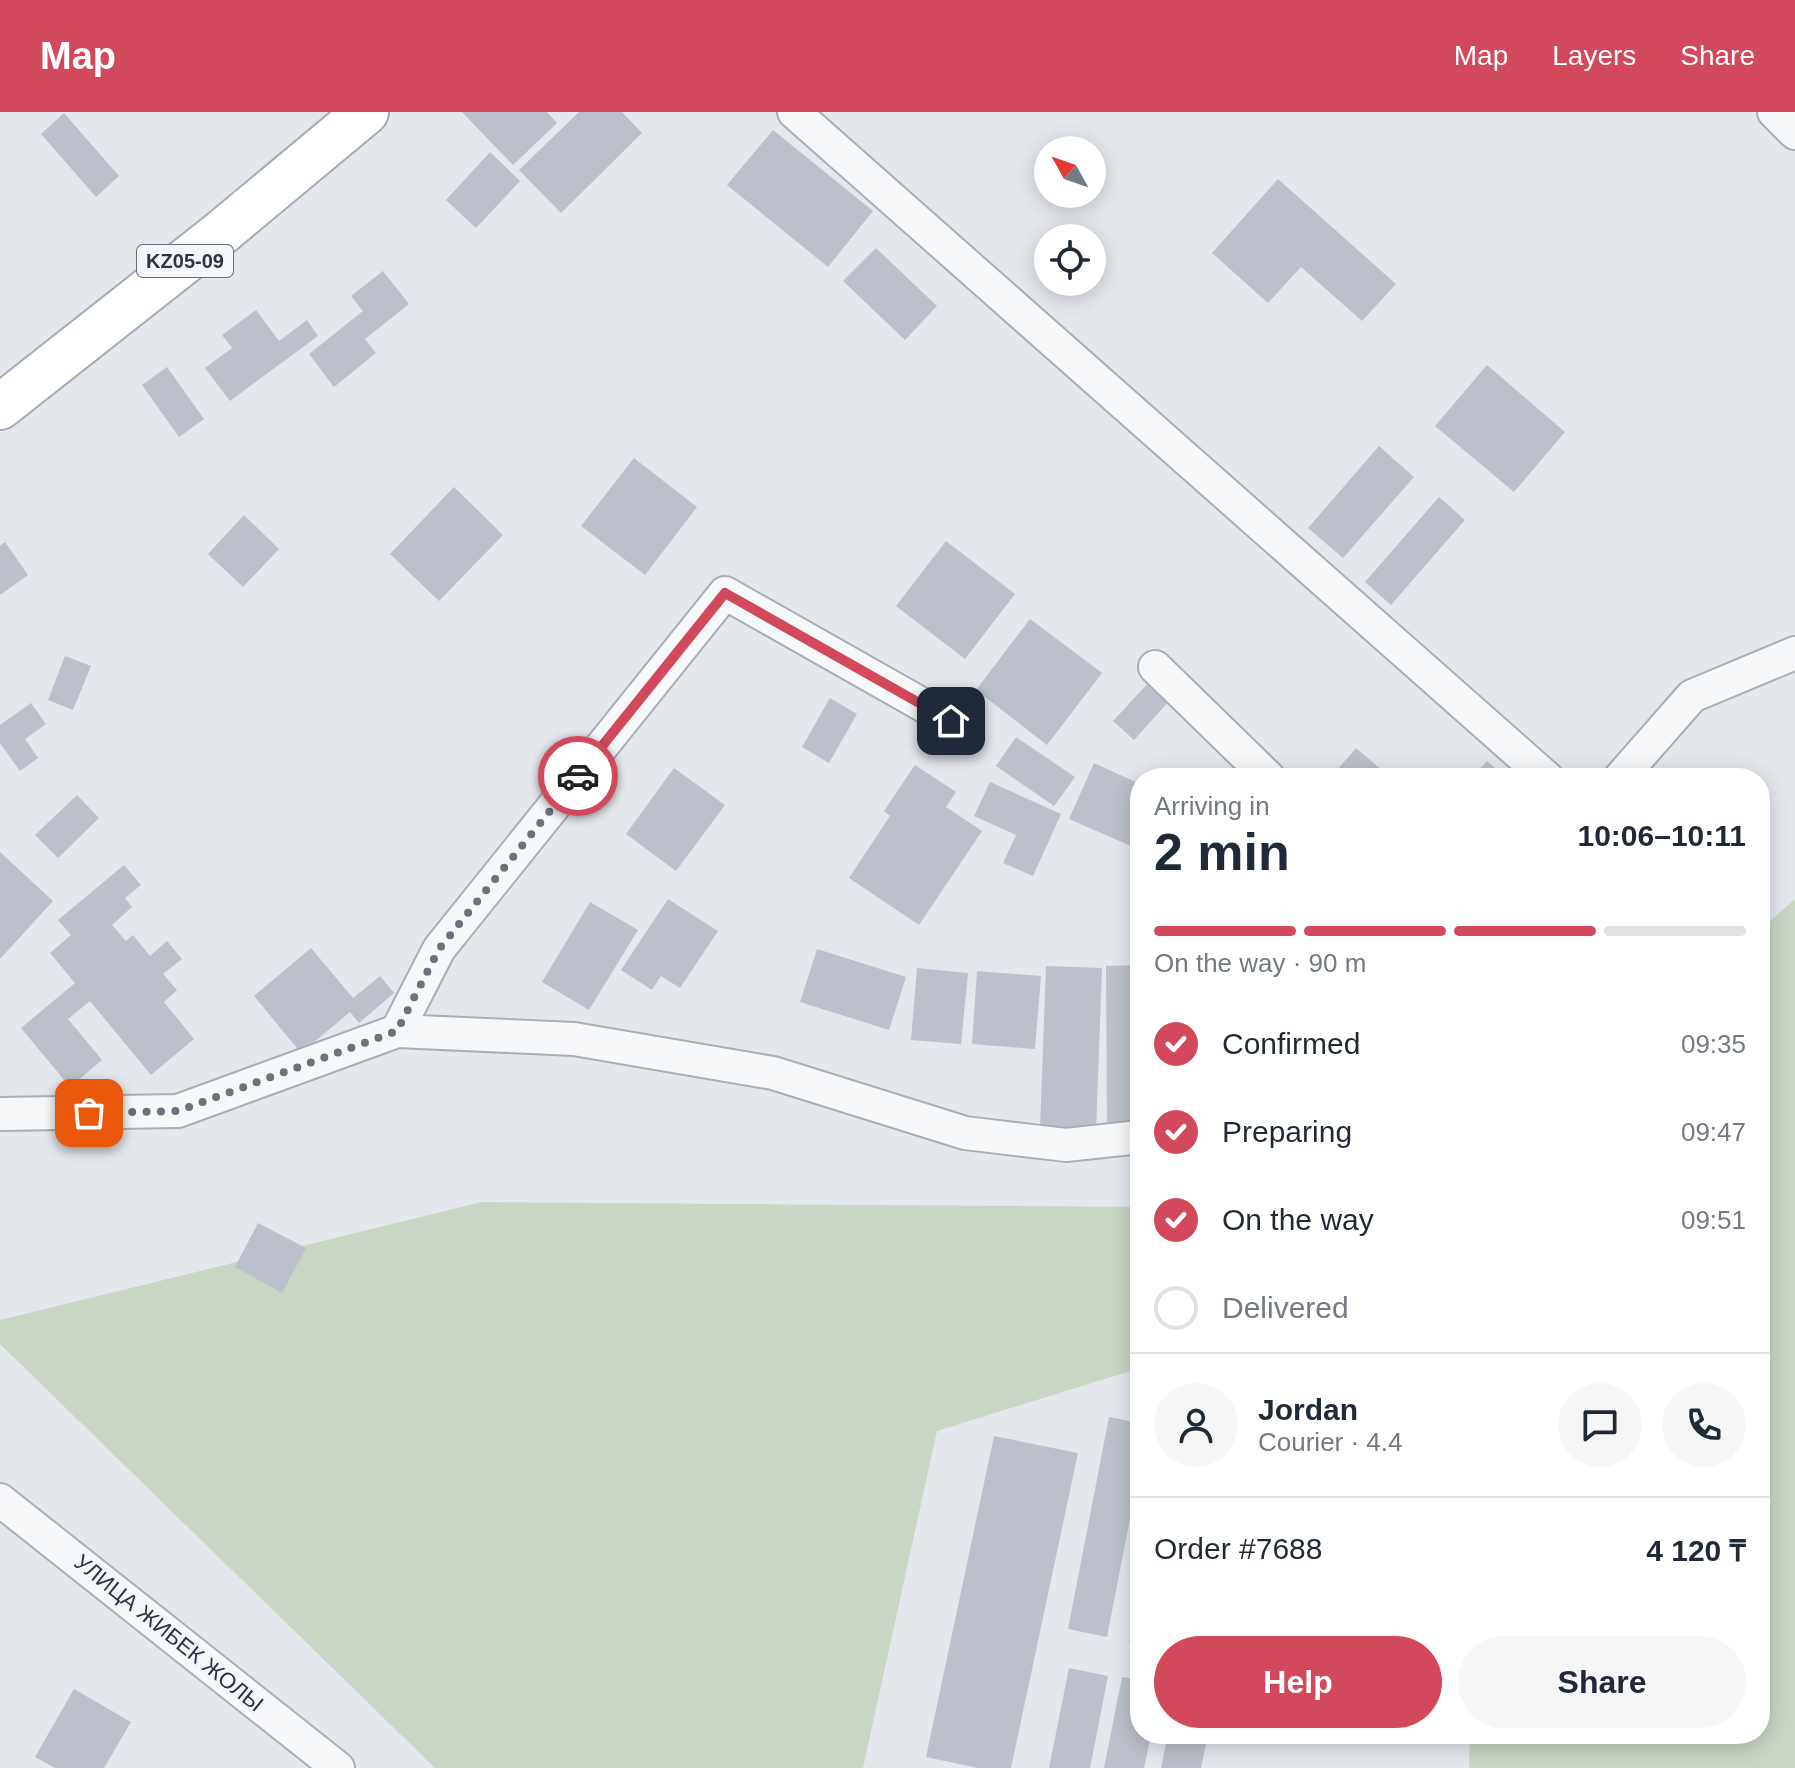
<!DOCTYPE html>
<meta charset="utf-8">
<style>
:root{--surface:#fff;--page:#f6f6f7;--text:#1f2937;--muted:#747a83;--line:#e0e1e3;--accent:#d1495b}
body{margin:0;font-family:Helvetica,sans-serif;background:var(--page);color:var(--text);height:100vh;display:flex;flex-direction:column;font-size:30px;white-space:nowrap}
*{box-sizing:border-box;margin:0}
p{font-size:26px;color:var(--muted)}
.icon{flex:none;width:44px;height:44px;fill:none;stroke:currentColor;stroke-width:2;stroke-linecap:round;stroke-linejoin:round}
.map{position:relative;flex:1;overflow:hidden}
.panel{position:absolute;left:1130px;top:656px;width:640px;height:976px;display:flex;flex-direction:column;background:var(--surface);border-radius:32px;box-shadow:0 4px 20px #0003}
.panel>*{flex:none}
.needle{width:52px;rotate:310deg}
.tools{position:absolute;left:1034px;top:24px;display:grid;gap:16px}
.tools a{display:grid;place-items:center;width:72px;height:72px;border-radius:50%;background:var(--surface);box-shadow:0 4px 20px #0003;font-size:40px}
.pin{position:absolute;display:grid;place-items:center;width:68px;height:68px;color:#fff;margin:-34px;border-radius:16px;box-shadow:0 4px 12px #0006}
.courier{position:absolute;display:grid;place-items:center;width:80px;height:80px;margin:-40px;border:6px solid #d1495b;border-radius:50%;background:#fff;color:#222;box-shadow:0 2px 10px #0007}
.head em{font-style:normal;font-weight:700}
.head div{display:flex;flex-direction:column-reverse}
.head{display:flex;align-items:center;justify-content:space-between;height:136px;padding:0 24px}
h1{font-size:52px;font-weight:700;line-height:60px}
.bar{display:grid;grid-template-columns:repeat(4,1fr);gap:12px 8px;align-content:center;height:96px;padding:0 24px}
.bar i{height:10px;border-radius:6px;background:var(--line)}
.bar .on{background:var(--accent)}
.bar p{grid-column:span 4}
.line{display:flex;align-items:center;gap:20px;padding:0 24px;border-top:2px solid var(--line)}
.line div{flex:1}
.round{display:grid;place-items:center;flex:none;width:84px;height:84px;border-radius:42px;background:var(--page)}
ol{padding:0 24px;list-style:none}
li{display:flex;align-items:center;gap:24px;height:88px}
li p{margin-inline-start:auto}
li .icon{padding:8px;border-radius:50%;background:var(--accent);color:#fff;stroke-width:4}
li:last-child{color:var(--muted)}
li i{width:44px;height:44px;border:4px solid var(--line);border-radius:50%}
.action{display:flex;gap:16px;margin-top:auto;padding:16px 24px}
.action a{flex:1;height:92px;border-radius:48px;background:var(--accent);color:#fff;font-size:32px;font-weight:700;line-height:92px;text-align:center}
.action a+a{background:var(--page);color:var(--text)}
header{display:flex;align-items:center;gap:48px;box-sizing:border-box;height:112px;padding:0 40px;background:var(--accent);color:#fff}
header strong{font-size:38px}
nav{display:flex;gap:44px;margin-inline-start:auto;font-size:28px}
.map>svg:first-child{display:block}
</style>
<header>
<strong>Map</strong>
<nav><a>Map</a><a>Layers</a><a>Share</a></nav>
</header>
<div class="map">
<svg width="1795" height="1656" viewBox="0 0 1795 1656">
<rect width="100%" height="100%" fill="#e4e7ec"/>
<path fill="#c9d6c5" d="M1795,787V1656H1469L1470,1622H1760V818Z
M482,1090L1140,1095V1256L937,1319L863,1656H435L0,1232V1208Z"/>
<path fill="#bbc0ca" d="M462,0H547L557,11L513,53Z
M579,0H622L642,21L561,101L519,58Z
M64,1L119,64L96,85L41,22Z
M773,18L873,99L828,155L727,73Z
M490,40L520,69L476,116L446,88Z
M1278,67L1396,172L1362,209L1301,155L1268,191L1212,141Z
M876,136L937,194L905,228L843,169Z
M383,159L409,192L365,227L376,241L334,275L309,242L363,199L351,184Z
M256,198L279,229L307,208L318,224L230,289L205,256L232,236L222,223Z
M1487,253L1565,320L1514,380L1435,314Z
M167,255L204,307L179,325L142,273Z
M1379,334L1414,365L1343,446L1308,416Z
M634,346L697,395L645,463L581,414Z
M454,375L503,423L439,489L390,442Z
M1439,385L1465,408L1391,493L1365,470Z
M244,403L279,437L243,475L208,442Z
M946,429L1015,482L965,547L896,494Z
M5,430L28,463L0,483V434Z
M1030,507L1102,561L1047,633L976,578Z
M65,544L91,554L73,598L48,588Z
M1150,569L1171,587L1134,628L1113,609Z
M830,586L857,602L829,651L802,635Z
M31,591L46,612L25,627L38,646L20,659L0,631V613Z
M1016,625L1075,665L1054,694L996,654Z
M1356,636L1391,666H1330Z
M1487,649L1507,666H1472Z
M1094,651L1140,672V738L1069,707Z
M915,653L956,680L946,695L982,719L919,813L849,766L890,704L884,699Z
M674,656L725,693L676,759L626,722Z
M990,670L1061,702L1033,764L1003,751L1016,723L974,704Z
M77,683L99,706L58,746L35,723Z
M0,740L53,789L0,847Z
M124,753L141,773L125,786L132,795L112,813L126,829L133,823L150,844L167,829L182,847L163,862L177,878L164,890L194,927L151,963L90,889L68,907L102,948L70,975L21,916L75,871L50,841L71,823L58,808Z
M668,787L718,819L680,876L661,864L652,878L621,858Z
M590,790L638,818L589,898L542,870Z
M311,836L353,886L380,864L394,881L359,911L350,900L301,941L254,884Z
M817,837L906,865L889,918L800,890Z
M1140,853V1014H1107L1106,854Z
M1046,854L1102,856L1096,1019L1040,1017Z
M917,856L968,861L961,932L911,928Z
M977,859L1041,864L1035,937L972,932Z
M258,1111L306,1136L282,1181L235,1155Z
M1109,1305L1140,1311V1355L1107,1525L1068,1517Z
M994,1324L1078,1341L1011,1656H978L926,1645Z
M1139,1482H1140V1533L1129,1531Z
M1069,1556L1108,1564L1090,1656H1049Z
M1122,1565L1140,1568V1622H1151L1144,1656H1104Z
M74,1577L131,1610L104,1656H55L35,1645Z
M1168,1622H1208L1201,1656H1161Z"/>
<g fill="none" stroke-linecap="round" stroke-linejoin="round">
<defs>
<path id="street" d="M794,0L1547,666
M1774,0L1795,21
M1155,555L1269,666
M1620,666L1692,584L1795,541
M397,919L439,837L725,481L951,609
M0,1002L178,999L397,919L574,927L773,961L965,1021L1066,1033L1140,1025
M0,1388L338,1656"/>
<path id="primary" d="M0,295L222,120L366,0"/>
</defs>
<use href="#street" stroke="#a9aeb7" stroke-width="36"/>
<use href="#primary" stroke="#a3abb8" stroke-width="48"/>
<use href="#street" stroke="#f7f8fa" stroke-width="32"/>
<use href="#primary" stroke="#fff" stroke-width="44"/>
</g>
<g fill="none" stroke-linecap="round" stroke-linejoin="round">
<path stroke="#6c737f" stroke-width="8" stroke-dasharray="0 14.4" d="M89,1001L178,999L397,919L439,837L578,664"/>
<path stroke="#d1495b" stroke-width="10" d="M578,664L725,481L951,609"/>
</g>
<g text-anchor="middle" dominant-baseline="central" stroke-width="6" stroke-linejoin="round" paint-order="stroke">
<rect fill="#f4f6f9" stroke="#676e7b" stroke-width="2" x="137" y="133" width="96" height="32" rx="6"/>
<g font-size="20" font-weight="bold" fill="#2b3445">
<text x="185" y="149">KZ05-09</text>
</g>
<g font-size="22" fill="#2b3445" stroke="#f4f6f9">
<text transform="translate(169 1521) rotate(39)">УЛИЦА ЖИБЕК ЖОЛЫ</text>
</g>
</g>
</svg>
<div class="tools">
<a><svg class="needle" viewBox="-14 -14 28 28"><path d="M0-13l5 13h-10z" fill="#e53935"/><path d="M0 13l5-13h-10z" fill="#747a83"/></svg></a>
<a><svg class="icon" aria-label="locate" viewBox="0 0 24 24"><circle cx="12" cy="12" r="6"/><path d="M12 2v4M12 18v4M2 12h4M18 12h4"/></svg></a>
</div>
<div class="pin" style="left:89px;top:1001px;background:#ea580c"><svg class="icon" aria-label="bag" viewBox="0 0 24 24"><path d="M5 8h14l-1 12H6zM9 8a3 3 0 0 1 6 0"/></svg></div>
<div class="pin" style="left:951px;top:609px;background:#1f2937"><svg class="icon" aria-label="home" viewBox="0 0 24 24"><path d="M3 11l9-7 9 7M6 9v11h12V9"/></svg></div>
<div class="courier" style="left:578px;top:664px"><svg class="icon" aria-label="car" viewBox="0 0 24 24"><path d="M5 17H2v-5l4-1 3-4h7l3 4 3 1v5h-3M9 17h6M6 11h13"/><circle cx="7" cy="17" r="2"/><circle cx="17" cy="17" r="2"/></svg></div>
<section class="panel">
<div class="head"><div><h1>2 min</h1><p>Arriving in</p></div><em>10:06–10:11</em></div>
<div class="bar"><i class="on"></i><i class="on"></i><i class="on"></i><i></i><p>On the way · 90 m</p></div>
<ol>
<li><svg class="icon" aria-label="check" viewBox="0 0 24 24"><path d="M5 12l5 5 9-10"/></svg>Confirmed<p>09:35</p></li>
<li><svg class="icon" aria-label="check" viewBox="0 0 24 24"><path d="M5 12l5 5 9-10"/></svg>Preparing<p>09:47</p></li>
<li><svg class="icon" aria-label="check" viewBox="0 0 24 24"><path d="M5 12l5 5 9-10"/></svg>On the way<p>09:51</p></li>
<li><i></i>Delivered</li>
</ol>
<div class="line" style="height:144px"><a class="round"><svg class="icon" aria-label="person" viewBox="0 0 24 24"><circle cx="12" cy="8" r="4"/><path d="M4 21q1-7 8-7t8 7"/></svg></a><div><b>Jordan</b><p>Courier · 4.4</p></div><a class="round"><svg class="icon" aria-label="chat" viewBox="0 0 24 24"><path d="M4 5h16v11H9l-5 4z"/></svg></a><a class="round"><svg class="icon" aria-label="phone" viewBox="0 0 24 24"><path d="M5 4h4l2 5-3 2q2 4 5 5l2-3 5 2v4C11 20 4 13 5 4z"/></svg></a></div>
<div class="line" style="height:104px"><div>Order #7688</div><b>4 120 ₸</b></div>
<div class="action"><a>Help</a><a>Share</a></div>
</section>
</div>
